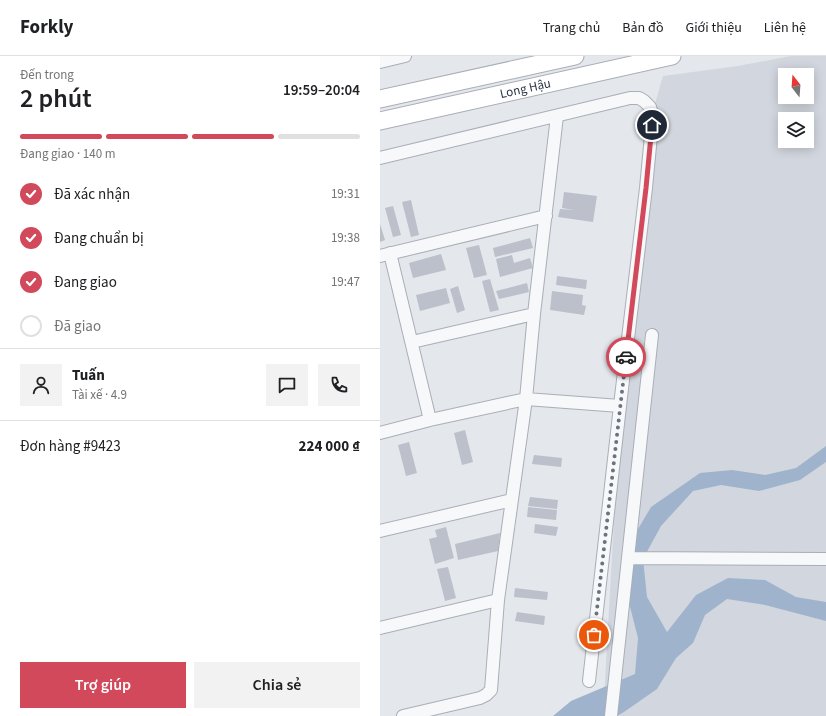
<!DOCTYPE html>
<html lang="vi">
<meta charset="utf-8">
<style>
:root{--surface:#fff;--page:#f2f2f2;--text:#202124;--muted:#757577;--line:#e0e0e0;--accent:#d1495b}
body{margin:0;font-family:"Source Sans 3",sans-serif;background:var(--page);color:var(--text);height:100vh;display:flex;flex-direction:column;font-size:15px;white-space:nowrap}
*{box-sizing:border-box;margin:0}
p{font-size:13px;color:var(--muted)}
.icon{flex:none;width:22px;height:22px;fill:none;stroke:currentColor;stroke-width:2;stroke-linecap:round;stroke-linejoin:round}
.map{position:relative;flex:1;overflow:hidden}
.sheet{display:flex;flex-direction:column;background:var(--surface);width:380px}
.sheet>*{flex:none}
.needle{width:26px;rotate:343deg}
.controls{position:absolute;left:398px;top:12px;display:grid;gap:8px}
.controls a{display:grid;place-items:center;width:36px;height:36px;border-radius:0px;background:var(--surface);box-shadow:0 2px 10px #0003;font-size:20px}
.pin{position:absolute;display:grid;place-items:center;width:34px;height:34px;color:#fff;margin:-17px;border:2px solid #fff;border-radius:50%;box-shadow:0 1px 4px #0007}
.courier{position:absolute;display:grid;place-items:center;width:40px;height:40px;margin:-20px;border:3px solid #d1495b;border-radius:50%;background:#fff;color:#222;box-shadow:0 1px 5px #0007}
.headline em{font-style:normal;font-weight:600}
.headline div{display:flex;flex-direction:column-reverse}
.headline{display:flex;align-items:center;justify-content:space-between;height:68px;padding:0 20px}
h1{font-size:26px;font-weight:600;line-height:30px}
.bar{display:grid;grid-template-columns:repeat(4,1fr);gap:6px 4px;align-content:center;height:48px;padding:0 20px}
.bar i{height:5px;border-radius:3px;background:var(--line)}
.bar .selected{background:var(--accent)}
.bar p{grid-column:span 4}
.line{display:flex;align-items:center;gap:10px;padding:0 20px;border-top:1px solid var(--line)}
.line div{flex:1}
.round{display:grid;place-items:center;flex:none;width:42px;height:42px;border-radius:0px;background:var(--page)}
ol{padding:0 20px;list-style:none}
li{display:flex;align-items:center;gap:12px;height:44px}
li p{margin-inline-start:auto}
li .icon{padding:4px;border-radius:50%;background:var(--accent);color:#fff;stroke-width:4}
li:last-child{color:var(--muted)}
li i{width:22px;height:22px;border:2px solid var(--line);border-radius:50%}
.action{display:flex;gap:8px;margin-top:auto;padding:8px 20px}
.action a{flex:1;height:46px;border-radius:0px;background:var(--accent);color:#fff;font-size:16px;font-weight:600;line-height:46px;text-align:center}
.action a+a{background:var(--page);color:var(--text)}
header{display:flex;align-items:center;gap:24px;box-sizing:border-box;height:56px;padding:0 20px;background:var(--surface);border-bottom:1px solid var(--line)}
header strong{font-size:19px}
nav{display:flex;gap:22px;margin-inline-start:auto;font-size:14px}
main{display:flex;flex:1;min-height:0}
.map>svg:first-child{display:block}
</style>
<header>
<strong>Forkly</strong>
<nav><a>Trang chủ</a><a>Bản đồ</a><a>Giới thiệu</a><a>Liên hệ</a></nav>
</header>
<main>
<section class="sheet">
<div class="headline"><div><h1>2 phút</h1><p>Đến trong</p></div><em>19:59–20:04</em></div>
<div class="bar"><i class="selected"></i><i class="selected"></i><i class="selected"></i><i></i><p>Đang giao · 140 m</p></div>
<ol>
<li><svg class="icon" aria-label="check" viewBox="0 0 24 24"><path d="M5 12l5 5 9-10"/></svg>Đã xác nhận<p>19:31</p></li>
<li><svg class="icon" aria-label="check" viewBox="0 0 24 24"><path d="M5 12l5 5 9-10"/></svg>Đang chuẩn bị<p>19:38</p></li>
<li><svg class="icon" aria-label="check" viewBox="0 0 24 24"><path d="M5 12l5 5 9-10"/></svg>Đang giao<p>19:47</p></li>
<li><i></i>Đã giao</li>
</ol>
<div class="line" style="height:72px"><a class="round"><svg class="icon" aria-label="person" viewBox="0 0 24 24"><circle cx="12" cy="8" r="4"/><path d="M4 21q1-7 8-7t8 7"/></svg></a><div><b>Tuấn</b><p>Tài xế · 4.9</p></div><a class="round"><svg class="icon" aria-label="chat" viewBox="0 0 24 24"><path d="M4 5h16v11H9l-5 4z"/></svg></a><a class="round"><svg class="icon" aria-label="phone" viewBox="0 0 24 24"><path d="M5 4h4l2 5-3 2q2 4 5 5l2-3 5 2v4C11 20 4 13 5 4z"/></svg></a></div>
<div class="line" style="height:52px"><div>Đơn hàng #9423</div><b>224 000 ₫</b></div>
<div class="action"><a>Trợ giúp</a><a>Chia sẻ</a></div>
</section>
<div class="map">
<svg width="446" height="660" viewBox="0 0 446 660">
<rect width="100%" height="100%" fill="#e4e7ec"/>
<path fill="#d2d6de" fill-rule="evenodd" d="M411,0H446V660H223L241,341L272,58L283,20L358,10ZM405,19H427V41H405ZM405,63H427V85H405Z"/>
<path fill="#9fb4cc" d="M446,390V406L420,424L379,435L341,429L313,435L281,470L263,503L267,541L287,576L316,539L348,522L385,524L416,541L446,546V565L385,549L347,543L325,559L313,587L296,602L277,633L244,656L237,660H173L191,645L255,618L258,582L248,543V490L271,451L320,417L352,414L385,419L416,412Z"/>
<path fill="#bbc0ca" d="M184,136L217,140L213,166L178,161L180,153L194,154L182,152Z
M31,144L39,179L31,181L22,146Z
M13,150L21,179L13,181L5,152Z
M0,168L5,184L0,186Z
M150,182L153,192L115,201L113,192Z
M99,189L107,219L94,222L86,192Z
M61,198L66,214L33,222L29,207Z
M132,199L134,207L150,202L153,212L120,221L116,203Z
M177,220L207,224L206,233L176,229Z
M110,223L119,254L110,256L102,225Z
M147,227L149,236L119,243L116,235Z
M78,230L85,254L77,257L70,233Z
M66,232L70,247L40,255L36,239Z
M172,235L203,239L202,249L206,250L204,259L170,254Z
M85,374L93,406L82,409L74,377Z
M29,386L37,417L26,420L18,389Z
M154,399L182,402L181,411L152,408Z
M150,441L178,444L177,453L148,450Z
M148,451L177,454L176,464L147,461Z
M155,468L178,471L176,480L154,477Z
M66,471L74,502L55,508L49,483L57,481L55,474Z
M120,477L118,495L78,504L75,488Z
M68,511L76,542L65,545L57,513Z
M135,532L168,536L167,544L134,541Z
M137,556L165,560L164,569L135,565Z"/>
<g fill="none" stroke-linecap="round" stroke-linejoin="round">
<defs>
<path id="street" d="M0,6L25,0
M0,102L250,42H259L264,45L270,51L272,58V69L266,132L241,341L209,625
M10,197L50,364
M0,200L166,160
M32,286L154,258
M0,377L50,364L146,343L240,350
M0,475L132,444
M248,502L446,503
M0,572L118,544
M23,660L100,642L106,639L111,634L118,544L146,343L154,258L177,60
M231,660L272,279"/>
<g id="secondary">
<path d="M0,43L195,0"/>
<path id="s1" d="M0,65L292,0"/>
</g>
</defs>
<use href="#street" stroke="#a9aeb7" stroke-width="14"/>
<use href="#secondary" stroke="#a9aeb7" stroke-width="19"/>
<use href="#street" stroke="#f7f8fa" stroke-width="12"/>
<use href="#secondary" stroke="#fff" stroke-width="17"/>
</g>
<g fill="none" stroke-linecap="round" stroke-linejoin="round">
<path stroke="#6c737f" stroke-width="4" stroke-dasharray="0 7.2" d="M214,579L246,301"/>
<path stroke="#d1495b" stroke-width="5" d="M246,301L266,132L272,69"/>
</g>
<g text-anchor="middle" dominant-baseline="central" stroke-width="4" stroke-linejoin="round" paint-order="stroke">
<g font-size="13" fill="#2b3445" stroke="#f4f6f9">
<text stroke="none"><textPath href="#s1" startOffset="149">Long Hậu</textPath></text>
</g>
</g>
</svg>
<div class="controls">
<a><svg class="needle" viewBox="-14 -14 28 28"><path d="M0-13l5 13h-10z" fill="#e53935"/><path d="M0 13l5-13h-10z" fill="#757577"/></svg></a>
<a><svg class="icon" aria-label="layers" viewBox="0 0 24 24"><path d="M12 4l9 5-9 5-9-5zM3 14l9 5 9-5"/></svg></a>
</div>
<div class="pin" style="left:214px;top:579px;background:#ea580c"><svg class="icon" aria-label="bag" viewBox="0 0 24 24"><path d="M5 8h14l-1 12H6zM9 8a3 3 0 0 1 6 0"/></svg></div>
<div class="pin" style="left:272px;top:69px;background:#1f2937"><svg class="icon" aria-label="home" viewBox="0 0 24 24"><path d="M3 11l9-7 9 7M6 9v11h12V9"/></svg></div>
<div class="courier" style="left:246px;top:301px"><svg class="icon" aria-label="car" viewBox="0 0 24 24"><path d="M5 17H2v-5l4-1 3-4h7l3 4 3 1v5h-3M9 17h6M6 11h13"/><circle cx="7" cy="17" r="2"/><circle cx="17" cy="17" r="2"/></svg></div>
</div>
</main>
